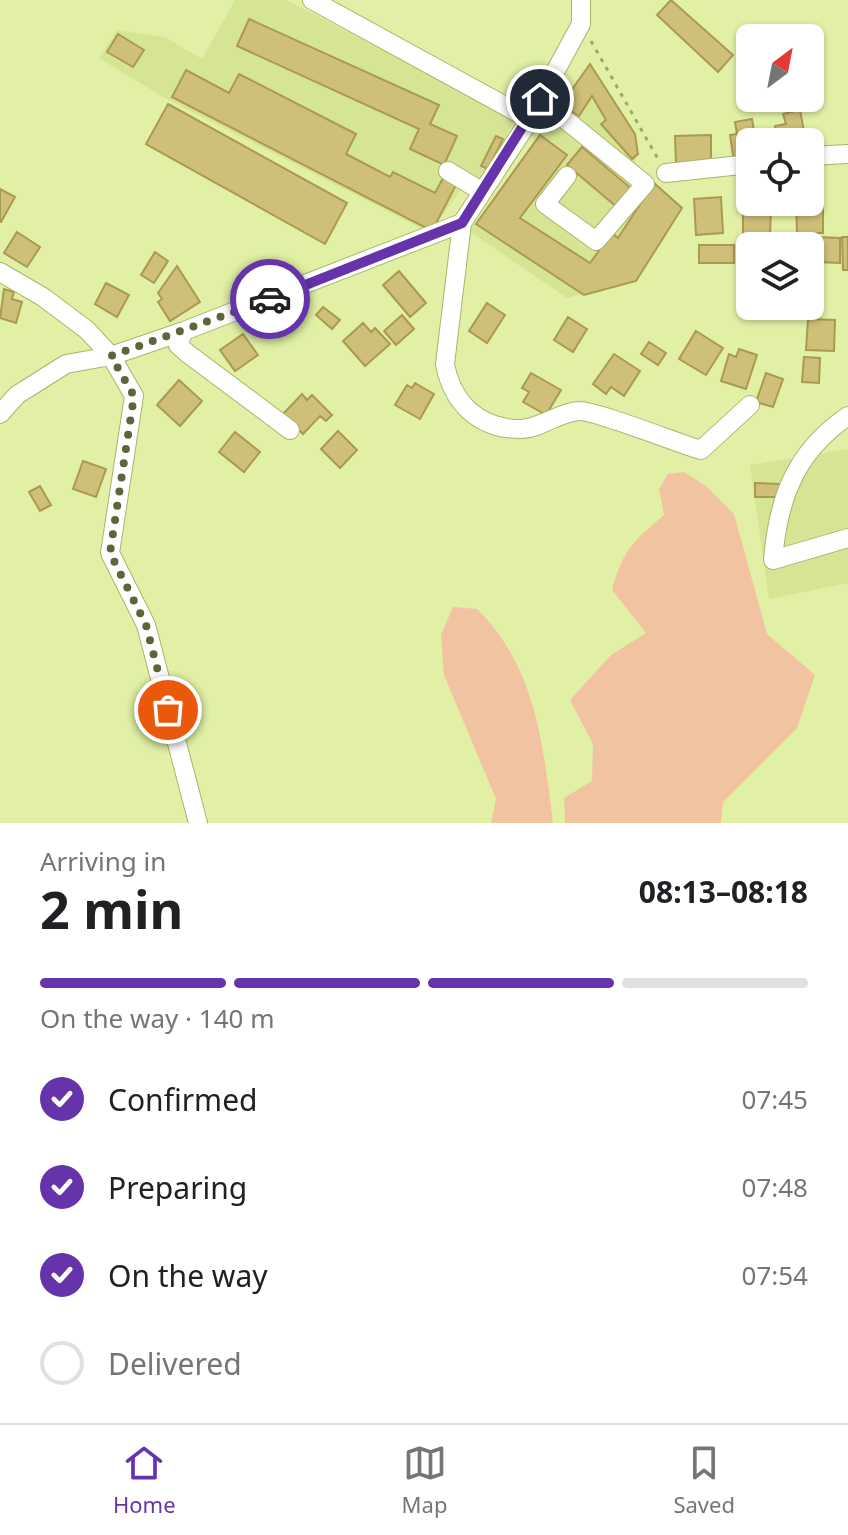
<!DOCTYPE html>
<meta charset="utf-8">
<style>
:root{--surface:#fff;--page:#f6f6f6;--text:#202124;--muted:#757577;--line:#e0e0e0;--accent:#6534ab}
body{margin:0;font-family:"Noto Sans",sans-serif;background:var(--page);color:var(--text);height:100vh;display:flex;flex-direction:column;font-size:30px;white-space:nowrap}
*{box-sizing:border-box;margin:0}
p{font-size:26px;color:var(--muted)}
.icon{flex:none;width:44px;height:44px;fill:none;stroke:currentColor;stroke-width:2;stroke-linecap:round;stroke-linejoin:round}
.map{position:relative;height:823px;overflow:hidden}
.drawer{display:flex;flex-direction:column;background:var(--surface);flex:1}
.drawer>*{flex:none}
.needle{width:52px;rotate:32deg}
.tools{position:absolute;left:736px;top:24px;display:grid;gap:16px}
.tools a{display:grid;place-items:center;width:88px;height:88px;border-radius:12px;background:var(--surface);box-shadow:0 2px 6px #0004;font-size:40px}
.pin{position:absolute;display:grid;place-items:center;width:68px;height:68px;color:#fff;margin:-34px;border:4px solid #fff;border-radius:50%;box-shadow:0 2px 8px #0007}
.courier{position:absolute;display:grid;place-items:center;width:80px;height:80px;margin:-40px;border:6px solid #6534ab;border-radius:50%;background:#fff;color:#222;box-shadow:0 2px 10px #0007}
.head em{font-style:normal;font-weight:700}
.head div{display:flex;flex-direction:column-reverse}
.head{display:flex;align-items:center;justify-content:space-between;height:136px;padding:0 40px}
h1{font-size:52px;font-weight:700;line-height:60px}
.bar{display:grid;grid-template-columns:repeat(4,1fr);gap:12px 8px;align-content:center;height:96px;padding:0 40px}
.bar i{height:10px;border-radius:6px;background:var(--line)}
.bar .current{background:var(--accent)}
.bar p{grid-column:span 4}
ol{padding:0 40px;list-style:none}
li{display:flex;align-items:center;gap:24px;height:88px}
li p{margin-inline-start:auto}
li .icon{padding:8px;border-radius:50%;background:var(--accent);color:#fff;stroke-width:4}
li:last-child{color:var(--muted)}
li i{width:44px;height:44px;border:4px solid var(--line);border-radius:50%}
.tabs{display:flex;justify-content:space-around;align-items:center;height:112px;border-top:2px solid var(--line);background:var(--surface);font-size:22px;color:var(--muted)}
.tabs a{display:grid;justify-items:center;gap:4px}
.tabs .current{color:var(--accent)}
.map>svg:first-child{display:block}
</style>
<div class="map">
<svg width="848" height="823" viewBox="0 0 848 823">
<rect width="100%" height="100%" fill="#e1f0a5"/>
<path fill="#d5e593" d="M235,0H286L515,118L490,171L461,190L430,233L163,97L99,58L117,30L165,37L202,59Z
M590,64L635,134L636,166L682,208L636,281L567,298L469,231Z
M848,449V583L769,599L750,465Z"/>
<path fill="#f2c3a1" d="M684,472L706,486L734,514L767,634L815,675L797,728L723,802L721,823H565L564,798L592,781L593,744L570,700L611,655L646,633L612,590C623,550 633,541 664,515L659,489L668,474Z
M453,607L477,609C536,667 543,744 553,823H491L496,799L444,675L441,635Z"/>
<path fill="#cebf79" stroke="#aa9a50" stroke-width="2" d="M671,0L733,55L718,72L657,15Z
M249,19L439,105L430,124L457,136L444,165L410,149L419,129L237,46Z
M118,34L144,50L133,67L107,52Z
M590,64L635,134L638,154L632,159L601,124L606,120L592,96L579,116L561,105Z
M186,70L229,93L239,74L356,134L346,154L390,177L393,172L435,193L443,178L456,185L432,231L172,97Z
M168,104L347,203L325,244L146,144Z
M800,110L806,142H778L775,126L786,124L783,114Z
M752,119L756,142H750V158L734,161L730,135L737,134L735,122Z
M540,135L567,155L520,218L590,263L612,233L618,238L654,183L682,208L636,281L584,295L476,224Z
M711,135V164L676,165L675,136Z
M496,136L503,139L488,169L481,166Z
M582,147L633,190L618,208L567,165Z
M0,189L15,197L1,222H0Z
M810,194H814V205H823V233H797L796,202H810Z
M721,197L723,233L696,235L694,199Z
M743,206L771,207L770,236L743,235Z
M17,232L40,247L27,267L4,253Z
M817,237L840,238V263L817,262Z
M842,237H848V270H843Z
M699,245H734V263H699Z
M155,252L168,261L154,283L141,275Z
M177,266L200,302L170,321L158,302L162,299L158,293Z
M399,271L426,303L410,317L383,285Z
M106,283L129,295L117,317L95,304Z
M4,289L14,292L12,299L22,302L16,323L0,318Z
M487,303L505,315L487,343L469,331Z
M323,307L340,320L332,329L316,315Z
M402,315L414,329L396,345L384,331Z
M568,317L587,329L573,352L554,340Z
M808,319L835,320L834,351L806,350Z
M363,323L371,332L375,328L390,344L365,366L343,341Z
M696,331L723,348L706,375L679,359Z
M243,334L258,355L235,371L220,350Z
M649,342L666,353L658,365L641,354Z
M739,349L757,355L746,389L721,381L729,354L736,357Z
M614,354L640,371L624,396L611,387L606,394L593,384Z
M804,357L820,358L819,383L802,382Z
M531,373L561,390L546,415L523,402L529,392L522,388Z
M766,373L783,379L773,407L756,402Z
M179,380L202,401L180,426L157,405Z
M415,383L434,394L420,419L395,405L407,385L412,388Z
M302,394L307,400L312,395L332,415L326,421L320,416L303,434L283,414Z
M338,431L357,450L340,468L321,449Z
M235,432L260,452L244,472L219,452Z
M83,461L106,469L96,497L73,489Z
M755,483L780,484V497H755Z
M40,486L51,505L40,511L29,492Z"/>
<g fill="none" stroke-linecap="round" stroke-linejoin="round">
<defs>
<path id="minor" d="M312,0L529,119
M581,0V24L525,127L462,223L445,364C452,402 478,429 520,429C540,429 559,412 579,411C594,410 680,444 701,450L750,405
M540,99L645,184L596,241L545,204L567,176
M810,156L848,154
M448,171L481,191
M666,173L750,164
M0,272L43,297L87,330L111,356L134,396L110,553L146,625L198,823
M184,331L178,345L187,353L290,430
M0,414L17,395L66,364L111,356L184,331L462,223
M848,416C795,452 778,499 773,560L848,538"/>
</defs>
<use href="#minor" stroke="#a8b66d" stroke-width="20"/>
<path stroke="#9da86e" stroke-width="3" stroke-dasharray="4 6" stroke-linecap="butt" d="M591,41L658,159"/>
<use href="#minor" stroke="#fff" stroke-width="18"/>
</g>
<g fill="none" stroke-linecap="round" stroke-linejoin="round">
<path stroke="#5d663a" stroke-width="8" stroke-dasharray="0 14.4" d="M168,710L146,625L110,553L134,396L111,356L270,299"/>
<path stroke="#6534ab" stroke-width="10" d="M270,299L462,223L540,99"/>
</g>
</svg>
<div class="tools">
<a><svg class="needle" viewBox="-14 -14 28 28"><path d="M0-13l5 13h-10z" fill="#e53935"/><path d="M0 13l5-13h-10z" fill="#757577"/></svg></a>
<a><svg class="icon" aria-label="locate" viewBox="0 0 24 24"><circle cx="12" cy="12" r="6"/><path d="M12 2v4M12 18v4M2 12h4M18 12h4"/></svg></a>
<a><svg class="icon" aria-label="layers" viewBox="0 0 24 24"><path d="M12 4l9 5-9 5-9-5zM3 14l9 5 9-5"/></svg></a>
</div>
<div class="pin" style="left:168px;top:710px;background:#ea580c"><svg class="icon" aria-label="bag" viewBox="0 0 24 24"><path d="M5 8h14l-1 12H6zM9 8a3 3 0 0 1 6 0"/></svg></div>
<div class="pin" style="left:540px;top:99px;background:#1f2937"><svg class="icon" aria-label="home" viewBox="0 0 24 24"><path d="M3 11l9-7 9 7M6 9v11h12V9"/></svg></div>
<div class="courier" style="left:270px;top:299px"><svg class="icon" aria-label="car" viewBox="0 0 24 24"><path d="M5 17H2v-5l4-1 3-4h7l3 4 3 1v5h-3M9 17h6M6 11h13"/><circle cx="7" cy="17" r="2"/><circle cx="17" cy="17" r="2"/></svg></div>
</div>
<section class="drawer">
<div class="head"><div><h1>2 min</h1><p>Arriving in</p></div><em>08:13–08:18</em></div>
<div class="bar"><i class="current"></i><i class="current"></i><i class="current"></i><i></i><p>On the way · 140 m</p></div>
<ol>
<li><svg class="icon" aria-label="check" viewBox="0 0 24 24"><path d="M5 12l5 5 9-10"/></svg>Confirmed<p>07:45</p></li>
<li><svg class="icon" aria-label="check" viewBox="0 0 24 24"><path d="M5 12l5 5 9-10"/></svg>Preparing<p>07:48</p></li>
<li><svg class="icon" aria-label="check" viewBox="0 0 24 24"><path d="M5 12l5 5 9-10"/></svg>On the way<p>07:54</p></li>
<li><i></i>Delivered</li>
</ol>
</section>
<nav class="tabs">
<a class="current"><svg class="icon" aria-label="home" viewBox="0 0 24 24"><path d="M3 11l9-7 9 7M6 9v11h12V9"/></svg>Home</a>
<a><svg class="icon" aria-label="map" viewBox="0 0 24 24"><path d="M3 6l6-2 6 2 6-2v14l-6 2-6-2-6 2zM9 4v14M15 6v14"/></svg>Map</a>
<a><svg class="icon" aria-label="saved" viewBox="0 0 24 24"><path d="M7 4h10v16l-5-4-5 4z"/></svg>Saved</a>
</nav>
